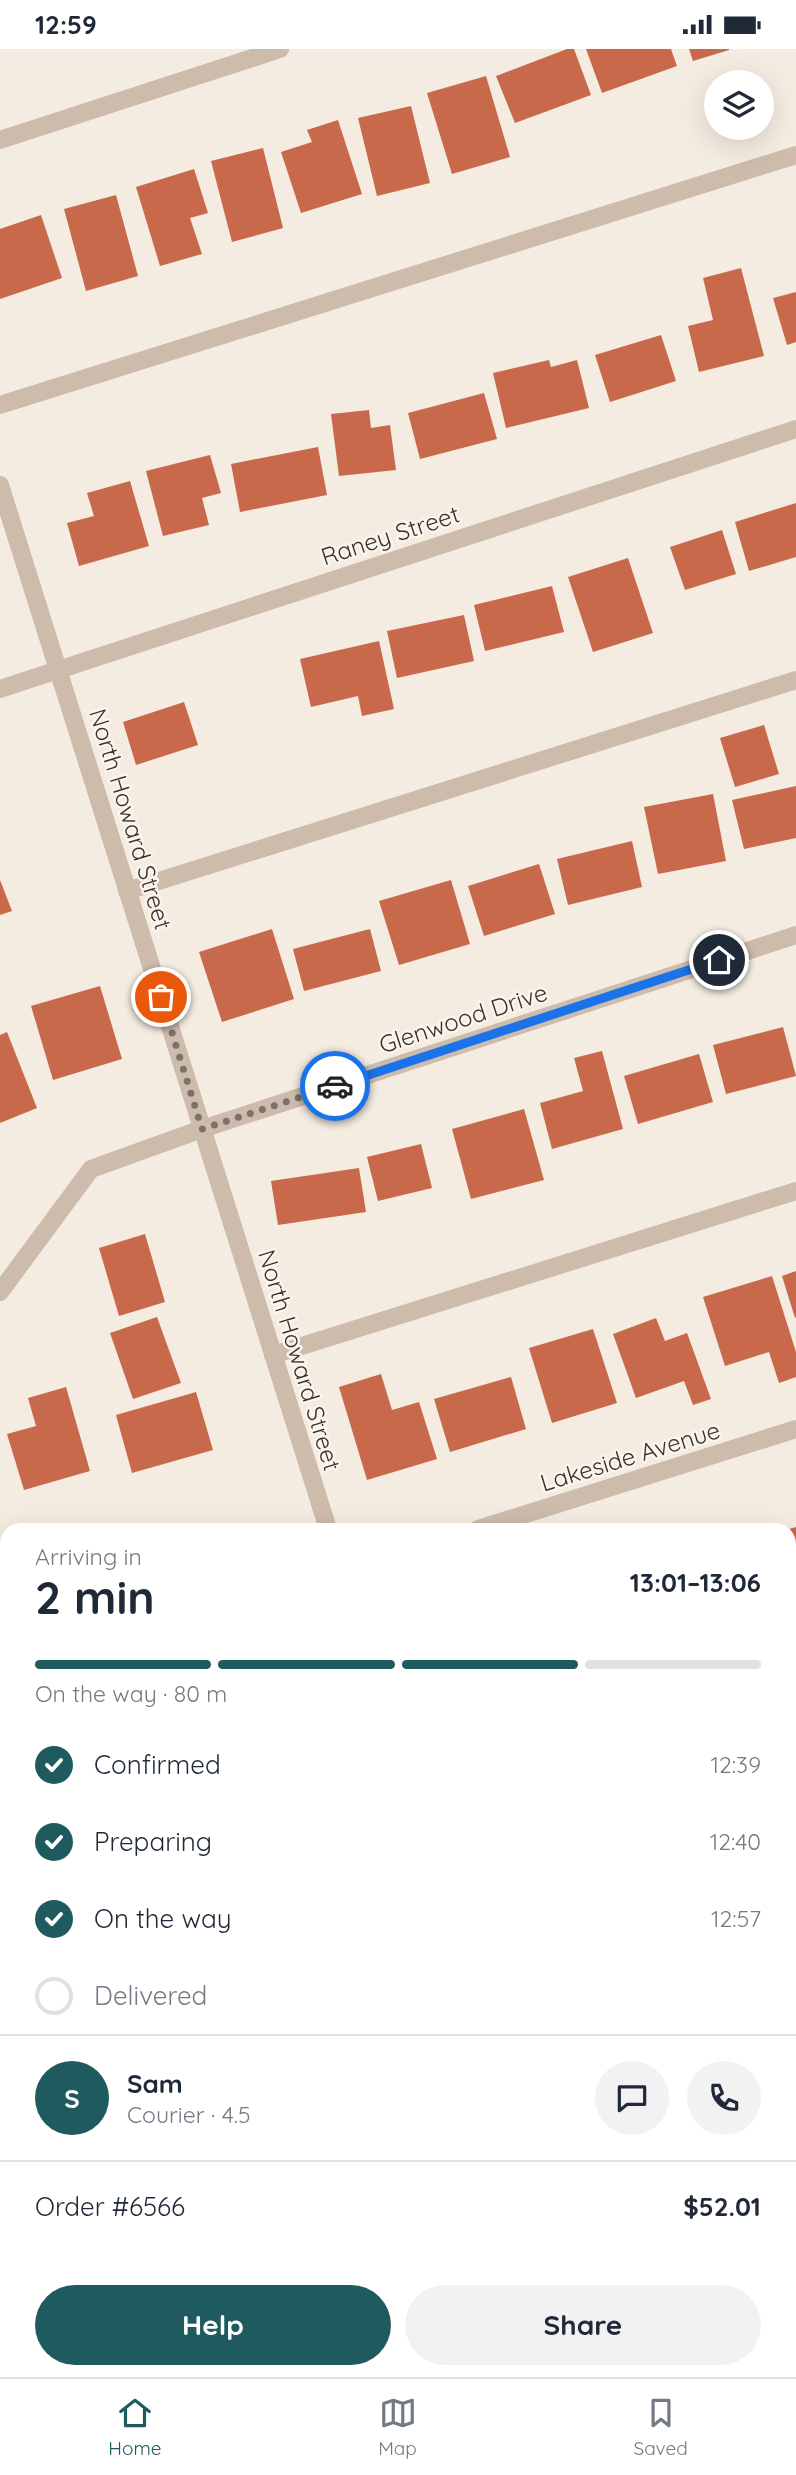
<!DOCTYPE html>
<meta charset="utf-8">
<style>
:root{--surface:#fff;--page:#f2f2f3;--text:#1f2937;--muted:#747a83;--line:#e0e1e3;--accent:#1f5a5e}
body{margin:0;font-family:Quicksand,sans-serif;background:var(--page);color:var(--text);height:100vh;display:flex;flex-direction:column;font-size:26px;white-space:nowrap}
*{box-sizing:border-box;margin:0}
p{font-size:23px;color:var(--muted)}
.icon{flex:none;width:38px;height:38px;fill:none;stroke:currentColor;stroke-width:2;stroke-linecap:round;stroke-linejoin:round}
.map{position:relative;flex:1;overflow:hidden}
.panel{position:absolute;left:0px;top:1474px;width:796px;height:856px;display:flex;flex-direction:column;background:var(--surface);border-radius:21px 21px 0 0;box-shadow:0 7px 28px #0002}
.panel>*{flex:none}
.buttons{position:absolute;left:704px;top:21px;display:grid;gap:14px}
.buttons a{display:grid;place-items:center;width:70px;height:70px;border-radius:50%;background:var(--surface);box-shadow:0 7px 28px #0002;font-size:35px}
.pin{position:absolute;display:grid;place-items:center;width:60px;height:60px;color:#fff;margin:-30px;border:4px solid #fff;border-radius:50%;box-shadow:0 2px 7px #0007}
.courier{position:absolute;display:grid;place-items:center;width:70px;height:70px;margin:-35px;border:5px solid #1a73e8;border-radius:50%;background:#fff;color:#222;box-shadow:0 2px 9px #0007}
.overview em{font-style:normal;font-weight:700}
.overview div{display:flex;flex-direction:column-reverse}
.overview{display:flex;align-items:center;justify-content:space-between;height:119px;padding:0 35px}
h1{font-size:46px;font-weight:700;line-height:52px}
.bar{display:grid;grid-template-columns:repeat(4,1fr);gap:10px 7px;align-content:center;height:84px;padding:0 35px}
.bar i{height:9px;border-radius:5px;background:var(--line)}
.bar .on{background:var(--accent)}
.bar p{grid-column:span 4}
.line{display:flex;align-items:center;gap:18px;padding:0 35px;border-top:2px solid var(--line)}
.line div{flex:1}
.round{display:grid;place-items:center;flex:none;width:74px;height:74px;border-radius:37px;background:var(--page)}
ol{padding:0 35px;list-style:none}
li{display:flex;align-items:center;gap:21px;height:77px}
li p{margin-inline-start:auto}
li .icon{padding:7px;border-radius:50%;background:var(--accent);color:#fff;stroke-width:4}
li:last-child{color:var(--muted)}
li i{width:38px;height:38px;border:4px solid var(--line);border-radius:50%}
.primary-button{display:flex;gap:14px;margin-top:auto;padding:14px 35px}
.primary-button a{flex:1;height:80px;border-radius:42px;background:var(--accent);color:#fff;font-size:28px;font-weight:700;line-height:80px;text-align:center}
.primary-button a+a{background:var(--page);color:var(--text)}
.status{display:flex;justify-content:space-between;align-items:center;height:49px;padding:0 35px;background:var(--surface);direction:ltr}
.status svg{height:19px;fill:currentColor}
.tabs{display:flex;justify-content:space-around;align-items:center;height:98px;border-top:2px solid var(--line);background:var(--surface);font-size:19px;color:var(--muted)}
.tabs a{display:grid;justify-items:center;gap:4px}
.tabs .on{color:var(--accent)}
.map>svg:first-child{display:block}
</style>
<div class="status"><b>12:59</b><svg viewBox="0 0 49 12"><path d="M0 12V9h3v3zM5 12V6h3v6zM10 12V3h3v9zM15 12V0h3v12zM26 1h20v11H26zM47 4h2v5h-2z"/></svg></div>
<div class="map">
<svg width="796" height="2328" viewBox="0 0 796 2328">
<rect width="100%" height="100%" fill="#f4ebe1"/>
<path fill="#c8694b" d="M567,0H574L591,46L515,74L496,27Z
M586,0H671L677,17L602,44Z
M689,0H729V1L693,12Z
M486,27L510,108L452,125L427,44Z
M411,57L430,134L377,147L358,69Z
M338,71L362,145L301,164L281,103L312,93L307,81Z
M263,99L283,179L232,193L211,112Z
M194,120L208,164L190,169L202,205L160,217L136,138Z
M116,146L138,227L86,242L64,160Z
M41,166L62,229L0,250V180Z
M741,219L764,307L699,323L688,277L713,271L703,229Z
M796,243V293L787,296L773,249Z
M661,286L676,332L610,353L595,306Z
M549,311L551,318L577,311L589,359L506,379L493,324Z
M484,344L497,390L420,410L408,364Z
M369,361L371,379L390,376L396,421L339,427L331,365Z
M318,398L327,446L240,463L231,415Z
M210,406L221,444L202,449L209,476L163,487L146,422Z
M130,432L149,497L79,517L67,474L94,467L87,444Z
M796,454V508L749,522L735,473Z
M722,481L736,525L685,541L670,498Z
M628,509L653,584L593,603L568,528Z
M552,537L564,583L485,602L474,556Z
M464,566L474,612L397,629L387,582Z
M379,592L394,660L362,667L358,647L311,658L300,610Z
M184,653L198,696L136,716L123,673Z
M764,676L779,725L735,738L720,689Z
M796,737V789L744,800L732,751Z
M713,745L726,812L658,825L644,758Z
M632,792L642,838L568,856L557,810Z
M539,815L555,865L484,887L468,837Z
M0,831L12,862L0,866Z
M451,831L470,895L399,916L379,852Z
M272,880L294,950L222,973L199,903Z
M370,880L381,922L304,942L293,900Z
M100,937L122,1010L53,1031L31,957Z
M783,978L796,1027L726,1045L713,996Z
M7,983L37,1059L0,1074V986Z
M602,1002L623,1080L552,1100L540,1054L583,1042L574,1009Z
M699,1005L713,1053L638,1075L624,1027Z
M524,1060L544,1131L471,1150L452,1080Z
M421,1095L432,1139L378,1152L367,1108Z
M359,1119L366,1163L278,1176L271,1132Z
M145,1185L165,1253L119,1267L99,1199Z
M796,1222V1268L795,1269L782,1227Z
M772,1227L796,1303V1328L779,1334L769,1303L725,1317L703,1248Z
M157,1268L181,1334L133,1350L110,1284Z
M656,1269L665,1292L687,1284L711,1350L693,1356L684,1332L636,1349L613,1285Z
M593,1280L617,1354L552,1374L529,1299Z
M381,1325L392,1361L419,1353L437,1410L367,1431L339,1338Z
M511,1328L526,1380L450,1403L434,1350Z
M66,1338L90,1422L24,1441L7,1385L36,1377L28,1349Z
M196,1343L213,1401L132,1424L116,1366Z
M796,1478V1527L789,1529V1480Z
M790,2004L796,2032L789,2034V2004Z
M7,2195V2322H84L91,2328H0V2196Z
M789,2253L796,2270V2287L789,2289Z
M418,2322H486L487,2328H419Z
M645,2322H691V2323L674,2328H647Z"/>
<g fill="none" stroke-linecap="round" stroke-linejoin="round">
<path stroke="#cdbbac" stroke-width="18" d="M0,356L796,106
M127,842L796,631
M273,1306L796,1142
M789,1647L796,1645
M789,2138L796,2136"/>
<path stroke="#cdbbac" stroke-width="18" d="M0,91L280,0
M0,640L796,380
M0,1243L91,1120L202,1080L796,886
M478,1480L796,1380
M789,1895L796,1893"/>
<path stroke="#cdbbac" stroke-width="18" d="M0,436L328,1480
M592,2322L594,2328"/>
</g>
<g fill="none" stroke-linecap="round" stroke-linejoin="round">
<path stroke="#7c716b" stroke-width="7" stroke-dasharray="0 12.6" d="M161,948L202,1080L335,1037"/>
<path stroke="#1a73e8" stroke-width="9" d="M335,1037L719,911"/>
</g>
<g text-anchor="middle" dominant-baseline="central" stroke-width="5" stroke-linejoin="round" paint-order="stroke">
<g font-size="24" fill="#3b302b" stroke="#fbf5ee">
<text transform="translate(390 486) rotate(-18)">Raney Street</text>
<text transform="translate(131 770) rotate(73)">North Howard Street</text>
<text transform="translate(463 969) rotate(-18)">Glenwood Drive</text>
<text transform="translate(300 1311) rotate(73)">North Howard Street</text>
<text transform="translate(630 1407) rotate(-17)">Lakeside Avenue</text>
</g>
</g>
</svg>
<div class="buttons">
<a><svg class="icon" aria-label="layers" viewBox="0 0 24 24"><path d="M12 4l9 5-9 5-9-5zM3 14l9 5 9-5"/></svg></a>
</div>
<div class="pin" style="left:161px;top:948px;background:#ea580c"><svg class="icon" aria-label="bag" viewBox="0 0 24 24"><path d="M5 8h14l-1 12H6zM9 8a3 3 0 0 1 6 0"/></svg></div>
<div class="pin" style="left:719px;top:911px;background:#1f2937"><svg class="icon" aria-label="home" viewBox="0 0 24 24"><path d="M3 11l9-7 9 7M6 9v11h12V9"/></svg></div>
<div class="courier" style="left:335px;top:1037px"><svg class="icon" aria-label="car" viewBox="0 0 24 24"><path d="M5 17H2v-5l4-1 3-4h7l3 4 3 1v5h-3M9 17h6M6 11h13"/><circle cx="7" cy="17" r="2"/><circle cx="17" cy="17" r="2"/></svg></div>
<section class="panel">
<div class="overview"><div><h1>2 min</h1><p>Arriving in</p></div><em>13:01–13:06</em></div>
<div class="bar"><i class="on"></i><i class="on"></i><i class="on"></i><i></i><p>On the way · 80 m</p></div>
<ol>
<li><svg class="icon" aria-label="check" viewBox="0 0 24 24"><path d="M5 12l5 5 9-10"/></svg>Confirmed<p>12:39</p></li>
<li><svg class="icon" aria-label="check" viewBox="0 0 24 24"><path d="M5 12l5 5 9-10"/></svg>Preparing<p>12:40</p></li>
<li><svg class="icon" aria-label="check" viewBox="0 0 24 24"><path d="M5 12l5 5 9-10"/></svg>On the way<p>12:57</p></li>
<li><i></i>Delivered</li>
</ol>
<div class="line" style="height:126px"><b class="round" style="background:var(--accent);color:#fff">S</b><div><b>Sam</b><p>Courier · 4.5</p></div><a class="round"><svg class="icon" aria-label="chat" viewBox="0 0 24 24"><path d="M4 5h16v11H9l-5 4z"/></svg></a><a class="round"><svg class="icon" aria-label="phone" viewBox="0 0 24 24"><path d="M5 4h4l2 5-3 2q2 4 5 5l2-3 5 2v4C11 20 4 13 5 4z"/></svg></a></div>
<div class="line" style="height:91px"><div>Order #6566</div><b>$52.01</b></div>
<div class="primary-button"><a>Help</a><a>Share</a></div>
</section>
</div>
<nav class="tabs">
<a class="on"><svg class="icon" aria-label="home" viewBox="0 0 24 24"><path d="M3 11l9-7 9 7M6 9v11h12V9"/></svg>Home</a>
<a><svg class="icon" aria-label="map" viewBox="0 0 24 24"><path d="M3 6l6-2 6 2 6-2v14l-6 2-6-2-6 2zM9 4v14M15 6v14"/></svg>Map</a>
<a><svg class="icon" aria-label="saved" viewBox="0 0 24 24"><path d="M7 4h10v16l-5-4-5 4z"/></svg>Saved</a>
</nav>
